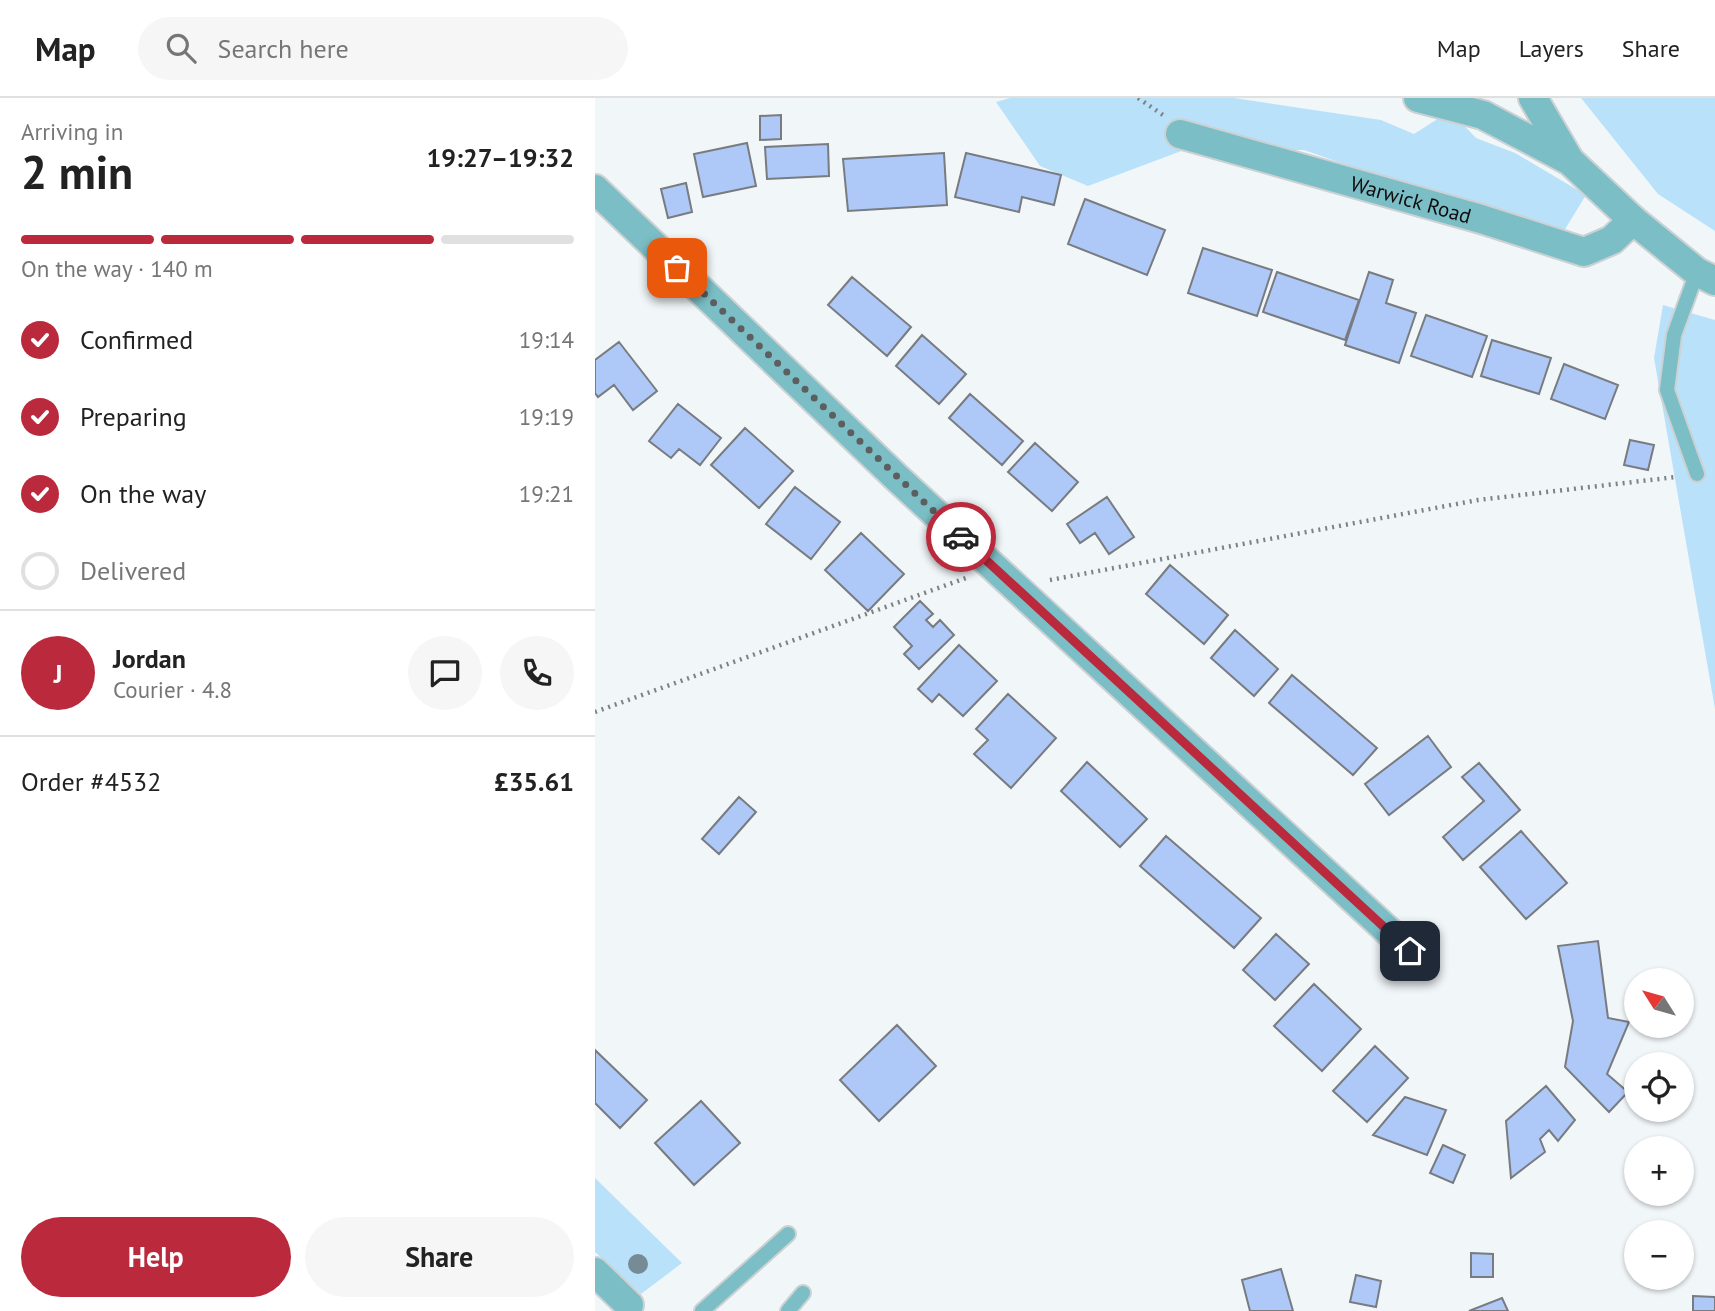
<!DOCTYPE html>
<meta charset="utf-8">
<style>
:root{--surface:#fff;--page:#f6f6f6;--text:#222;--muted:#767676;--line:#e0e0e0;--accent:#ba293c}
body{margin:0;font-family:"PT Sans",sans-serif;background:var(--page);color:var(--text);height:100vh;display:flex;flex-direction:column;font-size:26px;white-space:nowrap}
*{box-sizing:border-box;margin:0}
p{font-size:23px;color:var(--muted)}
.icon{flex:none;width:38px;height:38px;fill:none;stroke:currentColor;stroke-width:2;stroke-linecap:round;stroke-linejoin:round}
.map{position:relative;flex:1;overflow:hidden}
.drawer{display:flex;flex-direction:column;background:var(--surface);width:595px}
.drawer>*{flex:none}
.needle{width:46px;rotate:307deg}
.tools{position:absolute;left:1029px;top:870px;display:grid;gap:14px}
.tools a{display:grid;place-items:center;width:70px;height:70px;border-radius:50%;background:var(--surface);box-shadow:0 2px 5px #0004;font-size:35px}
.pin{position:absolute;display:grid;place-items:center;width:60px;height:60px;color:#fff;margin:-30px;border-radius:14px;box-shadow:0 4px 10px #0006}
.courier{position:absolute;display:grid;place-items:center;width:70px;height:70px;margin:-35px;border:5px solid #ba293c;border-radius:50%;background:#fff;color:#222;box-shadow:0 2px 9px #0007}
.head em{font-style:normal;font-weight:700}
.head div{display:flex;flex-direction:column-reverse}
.head{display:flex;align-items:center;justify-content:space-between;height:119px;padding:0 21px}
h1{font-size:46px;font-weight:700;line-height:52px}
.bar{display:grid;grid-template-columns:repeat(4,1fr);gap:10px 7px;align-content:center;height:84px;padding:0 21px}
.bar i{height:9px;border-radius:5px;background:var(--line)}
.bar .active{background:var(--accent)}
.bar p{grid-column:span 4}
.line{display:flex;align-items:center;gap:18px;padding:0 21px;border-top:2px solid var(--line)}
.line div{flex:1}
.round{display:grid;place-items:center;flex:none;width:74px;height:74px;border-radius:37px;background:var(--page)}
ol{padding:0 21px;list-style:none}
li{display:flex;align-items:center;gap:21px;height:77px}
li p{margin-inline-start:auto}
li .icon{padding:7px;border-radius:50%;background:var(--accent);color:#fff;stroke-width:4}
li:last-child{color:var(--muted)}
li i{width:38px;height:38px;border:4px solid var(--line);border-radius:50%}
.action{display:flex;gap:14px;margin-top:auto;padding:14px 21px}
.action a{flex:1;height:80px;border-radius:42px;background:var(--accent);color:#fff;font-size:28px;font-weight:700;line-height:80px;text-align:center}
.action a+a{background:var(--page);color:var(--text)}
header{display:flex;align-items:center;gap:42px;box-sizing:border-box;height:98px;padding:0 35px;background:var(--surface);border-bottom:2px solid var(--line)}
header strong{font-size:33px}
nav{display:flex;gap:38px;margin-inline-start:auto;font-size:24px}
.search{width:490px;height:63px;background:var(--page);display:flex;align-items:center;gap:18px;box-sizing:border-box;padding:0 24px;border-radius:38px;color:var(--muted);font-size:26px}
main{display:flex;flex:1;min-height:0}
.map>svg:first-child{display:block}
</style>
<header>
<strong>Map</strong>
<div class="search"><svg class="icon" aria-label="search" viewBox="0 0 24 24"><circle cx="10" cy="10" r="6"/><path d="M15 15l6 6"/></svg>Search here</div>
<nav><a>Map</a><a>Layers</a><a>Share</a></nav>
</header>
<main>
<section class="drawer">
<div class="head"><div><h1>2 min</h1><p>Arriving in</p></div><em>19:27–19:32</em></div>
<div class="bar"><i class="active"></i><i class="active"></i><i class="active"></i><i></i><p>On the way · 140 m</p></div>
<ol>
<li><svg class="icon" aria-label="check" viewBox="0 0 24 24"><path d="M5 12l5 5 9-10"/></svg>Confirmed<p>19:14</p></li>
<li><svg class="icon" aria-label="check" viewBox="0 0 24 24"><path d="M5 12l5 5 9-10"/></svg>Preparing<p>19:19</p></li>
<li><svg class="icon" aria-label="check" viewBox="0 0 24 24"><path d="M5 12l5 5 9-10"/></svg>On the way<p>19:21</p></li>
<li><i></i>Delivered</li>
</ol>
<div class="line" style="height:126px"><b class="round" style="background:var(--accent);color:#fff">J</b><div><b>Jordan</b><p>Courier · 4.8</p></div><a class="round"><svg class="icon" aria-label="chat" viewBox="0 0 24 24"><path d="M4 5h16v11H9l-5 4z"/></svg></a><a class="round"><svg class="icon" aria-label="phone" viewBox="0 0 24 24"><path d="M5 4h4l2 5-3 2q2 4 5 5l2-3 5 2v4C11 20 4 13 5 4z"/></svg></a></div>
<div class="line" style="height:91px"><div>Order #4532</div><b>£35.61</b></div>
<div class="action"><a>Help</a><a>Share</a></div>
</section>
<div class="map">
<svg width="1120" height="1213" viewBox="0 0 1120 1213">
<rect width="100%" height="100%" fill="#f1f6f9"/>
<path fill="#b9e2fa" d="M415,0H639L786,22L819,36L855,13L881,40L920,55L991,97L964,141L709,52H589L493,88L445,68L401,4Z
M986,0H1120V133L1063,96Z
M1068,207L1120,222V611L1059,260Z
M0,1080L87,1165L46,1196L0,1154Z"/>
<path fill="#aec8f8" stroke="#787b7f" stroke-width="2" d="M186,17V41L165,42V18Z
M152,45L161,88L108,99L99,56Z
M233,46L234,78L172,81L170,49Z
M349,55L352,107L253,113L248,61Z
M371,55L466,77L459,107L427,99L424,114L360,99Z
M91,85L97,114L73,120L66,91Z
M490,101L570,132L552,177L473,146Z
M608,150L677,172L662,218L593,195Z
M682,174L764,202L750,242L668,214Z
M774,174L798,182L791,205L821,215L804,265L750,247Z
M257,179L316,229L292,258L233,207Z
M831,217L892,238L877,279L816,258Z
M327,237L371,276L344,306L301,268Z
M897,242L956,260L944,296L886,278Z
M24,244L62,293L38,312L19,287L3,299L0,295V262Z
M969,266L1023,287L1010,321L956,301Z
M375,296L428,343L407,367L354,320Z
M83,306L126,340L105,367L84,351L76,360L54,343Z
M150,330L198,373L164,410L116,367Z
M1035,342L1059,347L1053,372L1029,367Z
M440,345L483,384L457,413L413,374Z
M200,389L245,424L216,461L171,426Z
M512,399L539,439L514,456L500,435L485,445L472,426Z
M266,435L309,476L273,513L230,472Z
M575,467L633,517L609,546L551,496Z
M325,503L338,516L331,522L338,529L345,522L359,537L324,571L309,556L317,548L299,529Z
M640,532L683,571L659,598L616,560Z
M364,547L402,583L368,618L344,596L337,604L323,591Z
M697,577L782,650L758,677L674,605Z
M413,596L461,640L416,690L379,656L393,642L381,631Z
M833,638L856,669L794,717L770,686Z
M492,664L552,721L525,749L466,693Z
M884,665L925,712L868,762L848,739L889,703L867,679Z
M144,699L161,714L124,756L107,741Z
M926,733L972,785L931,821L885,769Z
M571,738L666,820L639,850L545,768Z
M681,836L714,866L680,902L648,872Z
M1003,843L1013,920L1034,924L1012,976L1033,994L1014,1014L970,969L978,923L963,848Z
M719,886L766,931L727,973L679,928Z
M302,927L341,968L284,1023L245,982Z
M780,948L813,980L772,1024L738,993Z
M0,952L52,1002L25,1030L0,1005Z
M951,988L980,1022L963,1043L954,1032L945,1041L950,1054L916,1080L911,1023Z
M810,999L851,1012L832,1057L778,1037Z
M106,1003L145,1045L99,1087L60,1045Z
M848,1047L870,1057L858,1085L835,1075Z
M876,1155L898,1156V1179H876Z
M686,1171L698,1213H655L647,1182Z
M761,1177L786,1183L781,1209L755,1204Z
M1098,1198L1120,1199V1213H1098Z
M907,1200L913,1213H874Z"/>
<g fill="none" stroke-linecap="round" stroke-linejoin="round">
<defs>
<path id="lane" d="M1102,376L1072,292L1079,237L1102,174
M107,1213L193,1136
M193,1213L208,1195"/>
<g id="street">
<path d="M823,0L888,17L975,63L1038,122L1102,174L1120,183"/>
<path d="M938,0L975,63"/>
<path id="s1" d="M585,36L886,121L989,154L1017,142L1038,122"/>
<path d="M0,91L301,379L815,853"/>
<path d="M0,1174L34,1207"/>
</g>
</defs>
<use href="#lane" stroke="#ccd1d3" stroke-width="18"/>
<use href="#street" stroke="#ccd1d3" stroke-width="32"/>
<path stroke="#7f8284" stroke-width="4.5" stroke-dasharray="2 5" stroke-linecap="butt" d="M543,0L568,17
M455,482L883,402L1081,379
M0,614L371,480"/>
<use href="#lane" stroke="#7cbec6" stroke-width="14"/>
<use href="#street" stroke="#7cbec6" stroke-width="28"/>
</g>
<circle fill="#768b95" cx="43" cy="1166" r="10"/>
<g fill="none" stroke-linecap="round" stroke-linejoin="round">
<path stroke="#5c5f60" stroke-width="7" stroke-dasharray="0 12.6" d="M82,170L366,439"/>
<path stroke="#ba293c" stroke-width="9" d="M366,439L815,853"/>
</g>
<g text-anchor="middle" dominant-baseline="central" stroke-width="6" stroke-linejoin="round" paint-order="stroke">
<g font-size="21" fill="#0c0d0e" stroke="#f1f6f9">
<text stroke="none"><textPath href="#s1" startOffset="240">Warwick Road</textPath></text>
</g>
</g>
</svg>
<div class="tools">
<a><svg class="needle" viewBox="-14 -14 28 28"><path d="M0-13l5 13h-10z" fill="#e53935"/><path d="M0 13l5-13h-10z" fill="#767676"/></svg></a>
<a><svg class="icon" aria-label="locate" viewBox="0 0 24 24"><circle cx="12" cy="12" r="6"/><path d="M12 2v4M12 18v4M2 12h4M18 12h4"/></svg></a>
<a>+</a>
<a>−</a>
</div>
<div class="pin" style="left:82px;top:170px;background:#ea580c"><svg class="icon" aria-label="bag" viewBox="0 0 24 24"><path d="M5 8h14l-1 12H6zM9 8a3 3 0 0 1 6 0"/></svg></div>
<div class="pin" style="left:815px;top:853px;background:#1f2937"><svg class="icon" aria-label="home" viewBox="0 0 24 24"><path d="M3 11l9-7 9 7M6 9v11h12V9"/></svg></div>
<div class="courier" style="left:366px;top:439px"><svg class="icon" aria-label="car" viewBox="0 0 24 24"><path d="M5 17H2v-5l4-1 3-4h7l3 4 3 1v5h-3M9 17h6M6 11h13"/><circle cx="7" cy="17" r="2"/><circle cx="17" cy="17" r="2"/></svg></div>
</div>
</main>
